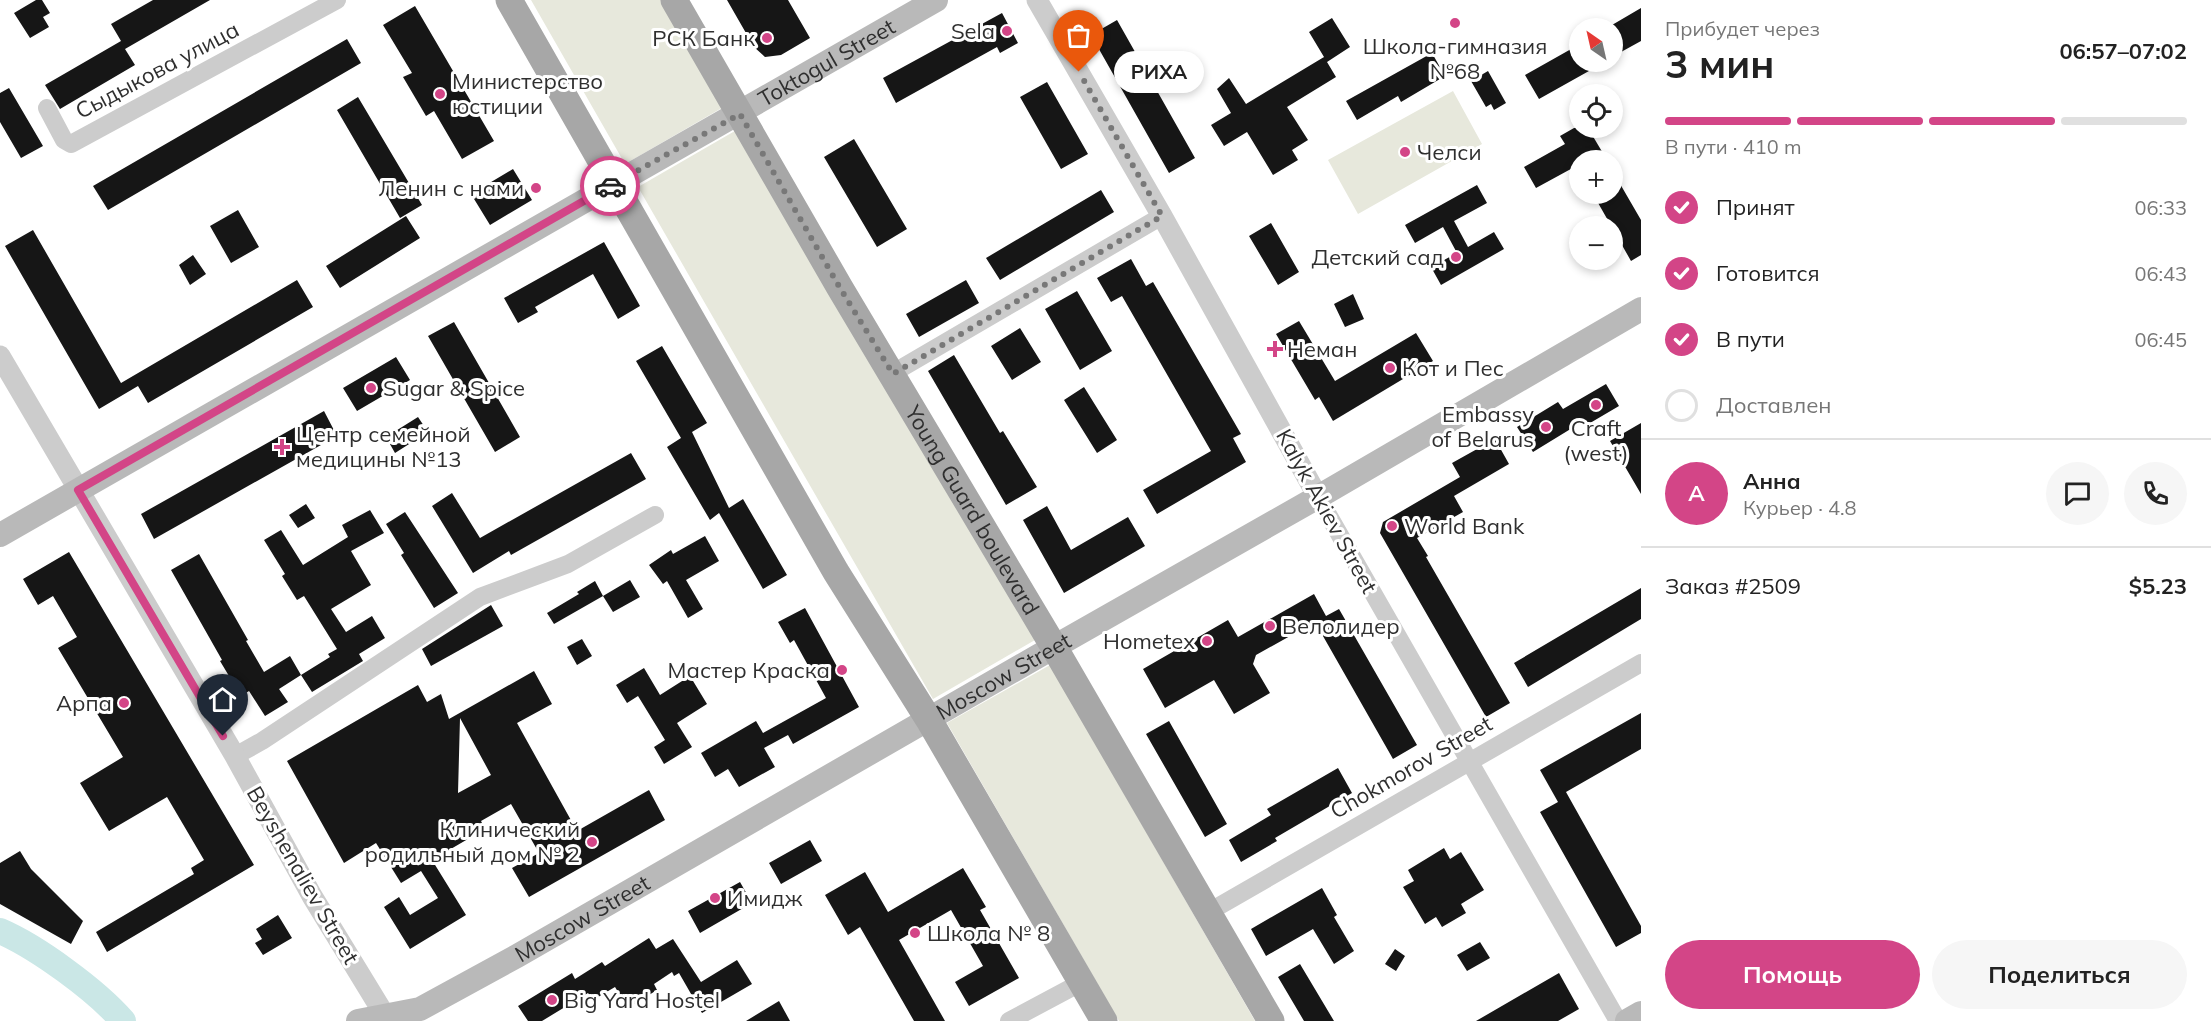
<!DOCTYPE html>
<html lang="ru">
<meta charset="utf-8">
<style>
:root{--surface:#fff;--page:#f6f6f6;--text:#222;--muted:#767676;--line:#e0e0e0;--accent:#d34587}
body{margin:0;font-family:Mulish,sans-serif;background:var(--page);color:var(--text);height:100vh;display:flex;flex-direction:column;font-size:22px;white-space:nowrap}
*{box-sizing:border-box;margin:0}
p{font-size:20px;color:var(--muted)}
.icon{flex:none;width:33px;height:33px;fill:none;stroke:currentColor;stroke-width:2;stroke-linecap:round;stroke-linejoin:round}
.map{position:relative;flex:1;overflow:hidden}
.panel{display:flex;flex-direction:column;background:var(--surface);width:570px}
.panel>*{flex:none}
.needle{width:39px;rotate:326deg}
.tools{position:absolute;left:1569px;top:18px;display:grid;gap:12px}
.tools a{display:grid;place-items:center;width:54px;height:54px;border-radius:50%;background:var(--surface);box-shadow:0 3px 9px #0003;font-size:30px}
.pin{position:absolute;display:grid;place-items:center;width:51px;height:51px;color:#fff;margin:-62px -26px;border-radius:50% 50% 50% 0;rotate:-45deg;box-shadow:0 0 6px #0007}
.pin .icon{rotate:45deg}
.courier{position:absolute;display:grid;place-items:center;width:60px;height:60px;margin:-30px;border:4px solid #d34587;border-radius:50%;background:#fff;color:#222;box-shadow:0 2px 8px #0007}
.bubble{position:absolute;height:42px;border-radius:21px;background:var(--surface);box-shadow:0 3px 9px #0003;font-size:20px;font-weight:700;line-height:42px;text-align:center}
.head em{font-style:normal;font-weight:700}
.head div{display:flex;flex-direction:column-reverse}
.head{display:flex;align-items:center;justify-content:space-between;height:102px;padding:0 24px}
h1{font-size:39px;font-weight:700;line-height:45px}
.bar{display:grid;grid-template-columns:repeat(4,1fr);gap:9px 6px;align-content:center;height:72px;padding:0 24px}
.bar i{height:8px;border-radius:4px;background:var(--line)}
.bar .current{background:var(--accent)}
.bar p{grid-column:span 4}
.line{display:flex;align-items:center;gap:15px;padding:0 24px;border-top:2px solid var(--line)}
.line div{flex:1}
.round{display:grid;place-items:center;flex:none;width:63px;height:63px;border-radius:32px;background:var(--page)}
ol{padding:0 24px;list-style:none}
li{display:flex;align-items:center;gap:18px;height:66px}
li p{margin-inline-start:auto}
li .icon{padding:6px;border-radius:50%;background:var(--accent);color:#fff;stroke-width:4}
li:last-child{color:var(--muted)}
li i{width:33px;height:33px;border:3px solid var(--line);border-radius:50%}
.button{display:flex;gap:12px;margin-top:auto;padding:12px 24px}
.button a{flex:1;height:69px;border-radius:36px;background:var(--accent);color:#fff;font-size:24px;font-weight:700;line-height:69px;text-align:center}
.button a+a{background:var(--page);color:var(--text)}
main{display:flex;flex:1;min-height:0}
.map>svg:first-child{display:block}
</style>
<main>
<div class="map">
<svg width="1641" height="1021" viewBox="0 0 1641 1021">
<rect width="100%" height="100%" fill="#fff"/>
<path fill="#e7e8dc" d="M531,0H667L727,105L625,164Z
M1453,91L1482,144L1358,214L1328,160Z
M740,128L1035,640L933,699L638,187Z
M1050,665L1255,1021H1119L947,723Z"/>
<g fill="none" stroke-linecap="round" stroke-linejoin="round">
<path stroke="#cae7e6" stroke-width="26" d="M0,931C37,947 96,990 123,1021"/>
</g>
<path fill="#161616" fill-rule="evenodd" d="M36,0H42L50,13L43,17L49,27L30,38L14,13Z
M153,0H210L125,49L135,65L60,109L45,85L121,41L111,24Z
M727,0H788L810,38L781,55L765,57L754,47Z
M415,6L494,141L462,159L434,111L426,116L403,77L412,73L383,25Z
M1641,8V41L1612,57V25Z
M1002,13L1018,43L1000,53L997,47L896,103L883,78Z
M1332,18L1350,47L1327,62L1309,32Z
M1117,20L1195,158L1169,173L1091,35Z
M347,39L361,63L108,210L93,186Z
M1580,44V62H1605L1539,99L1525,75Z
M1432,53L1445,76L1401,102L1398,96L1357,120L1346,101Z
M1324,57L1336,77L1287,107L1308,140L1292,150L1298,160L1273,175L1247,132L1224,146L1211,125L1231,113L1217,89L1229,78L1246,104Z
M1488,71L1506,103L1494,110L1491,104L1486,107L1471,81Z
M1047,82L1088,154L1061,169L1020,97Z
M9,88L43,146L21,158L0,122V93Z
M358,97L422,205L400,218L337,110Z
M1574,128H1588L1607,160H1580V164L1536,188L1524,167L1565,144L1560,136Z
M854,139L907,229L877,247L824,157Z
M513,169L532,200L490,225L471,194Z
M1612,170L1641,220V255L1631,261L1593,194H1612Z
M1477,185L1487,203L1454,221L1468,247L1494,232L1504,249L1441,285L1431,267L1457,253L1443,227L1415,243L1405,225Z
M1101,190L1114,212L1000,280L986,258Z
M238,210L259,247L231,263L210,226Z
M406,216L420,238L340,288L326,266Z
M1271,223L1299,272L1278,285L1249,236Z
M33,230L121,383L297,280L313,307L148,403L138,386L99,409L5,246Z
M604,242L640,306L618,319L593,274L535,307L538,312L518,323L504,298Z
M193,255L206,274L190,285L179,265Z
M1131,259L1146,286L1153,282L1241,434L1233,438L1246,462L1157,514L1143,490L1211,451L1122,296L1111,302L1097,278Z
M966,280L979,303L919,337L906,314Z
M1077,291L1112,351L1080,370L1045,309Z
M1353,294L1364,319L1345,327L1334,304Z
M1299,321L1335,381L1416,333L1433,361L1333,421L1319,397L1315,400L1276,334Z
M454,322L520,437L495,452L428,336Z
M1020,328L1041,362L1012,380L991,346Z
M662,346L707,423L692,432L729,508L743,499L787,575L763,589L719,513L710,520L667,447L681,438L636,361Z
M954,355L1000,433L1003,431L1037,487L1006,505L928,371Z
M396,357L410,380L357,411L343,388Z
M1606,384L1619,406L1585,426L1582,422L1533,452L1517,427L1558,402L1563,409Z
M1084,387L1117,440L1097,453L1064,400Z
M324,411L337,436L154,539L141,514Z
M418,417L428,432L395,453L386,437Z
M1641,423V494L1610,441Z
M1495,439L1509,464L1454,496L1463,512L1417,538L1428,556L1426,557L1510,703L1486,717L1380,533L1383,522L1460,477L1452,463Z
M631,453L646,479L511,555L509,551L473,573L432,506L452,493L480,538Z
M306,504L315,518L298,528L289,515Z
M1047,506L1071,550L1128,517L1145,546L1064,593L1023,520Z
M370,510L384,533L351,551L371,585L331,609L346,632L372,616L385,638L359,654L363,661L312,692L301,675L330,657L328,654L337,649L304,596L297,600L282,576L285,574L264,540L281,530L303,565L348,537L342,525Z
M405,512L458,593L434,608L401,555L404,553L386,524Z
M705,536L719,561L686,580L703,609L688,618L667,581L663,584L649,565L671,550L673,554Z
M69,552L254,865L107,952L96,932L194,874L191,868L204,860L167,797L109,831L80,783L123,757L58,648L77,637L53,596L38,605L23,579Z
M199,554L248,640L246,641L264,672L290,656L301,675L279,689L288,702L265,716L249,691L241,696L220,661L222,660L171,570Z
M630,580L640,597L613,612L603,596Z
M595,581L603,596L554,624L547,613L579,594L577,592Z
M1641,588V619L1528,687L1514,663Z
M1314,594L1326,616L1339,609L1417,745L1393,759L1315,622L1256,655L1253,664L1270,693L1234,714L1214,680L1165,708L1143,669L1228,620L1238,637Z
M491,605L503,626L431,666L422,649Z
M805,608L859,707L793,744L788,735L764,748L775,767L739,787L728,769L715,777L701,753L756,721L763,733L826,698L794,640L790,643L778,622Z
M582,639L592,656L577,665L567,647Z
M644,668L660,695L690,676L707,704L677,723L692,747L664,764L654,747L665,740L638,696L627,703L616,685Z
M534,671L552,704L517,723L577,831L649,790L665,820L529,897L512,868L539,853L511,804L481,821L485,829L432,860L466,915L410,949L384,907L399,897L410,915L438,898L421,871L401,883L376,843L344,863L287,761L418,685L427,702L441,694L449,719ZM460,718L491,775L458,793Z
M1641,713V749L1566,792L1641,926V933L1616,947L1540,812L1558,802L1540,770Z
M1169,721L1227,824L1205,837L1146,734Z
M1338,768L1352,793L1275,838L1277,841L1241,862L1229,840L1271,815L1267,809Z
M810,840L822,861L781,884L769,863Z
M1444,848L1450,859L1461,852L1484,890L1461,904L1466,913L1442,927L1436,917L1425,924L1403,887L1414,881L1408,870Z
M20,851L31,869L83,921L71,944L0,904V863Z
M963,868L986,907L980,910L1019,978L969,1006L955,982L983,966L951,910L899,940L945,1021H914L860,927L848,935L825,895L865,872L888,912Z
M740,882L752,903L700,933L688,911Z
M1322,888L1337,915L1334,917L1354,951L1334,964L1313,929L1266,956L1251,929Z
M278,915L292,938L263,955L255,943L262,939L256,929Z
M649,938L656,949L673,939L701,982L737,960L752,984L702,1013L679,973L674,976L672,972L654,984L657,990L628,1008L615,987L593,1000L588,993L542,1021H528L518,1006L572,973L575,979L602,962L605,966Z
M1480,942L1490,958L1467,971L1457,955Z
M1395,949L1405,956L1396,971L1385,964Z
M1300,964L1334,1021H1304L1278,977Z
M1559,973L1579,1009L1558,1021H1476Z
M779,1001L790,1021H746Z"/>
<g fill="none" stroke-linecap="round" stroke-linejoin="round">
<path stroke="#ccc" stroke-width="18" d="M47,108L64,140L71,144L337,0
M893,373L1162,216
M1318,497L1618,1021
M235,756L262,741L480,597L568,564L655,515
M1207,913L1641,663
M1009,1021L1082,982"/>
<path stroke="#ccc" stroke-width="21" d="M1037,0L1162,216L1318,497
M0,356L235,756L312,896L384,1014"/>
<g stroke="#b9b9b9" stroke-width="24">
<path id="s1" d="M0,535L936,0"/>
<path id="s2" d="M358,1021L420,1009L517,956L1054,647L1318,497L1641,309"/>
<path d="M1627,1021L1641,1013"/>
</g>
<g stroke="#a7a7a7" stroke-width="27">
<path d="M509,0L836,572L929,720L1104,1021"/>
<path id="s3" d="M674,0L840,288L1054,647L1271,1021"/>
</g>
</g>
<g fill="none" stroke-linecap="round" stroke-linejoin="round">
<path stroke="#787878" stroke-width="6" stroke-dasharray="0 10.8" d="M610,186L740,114L840,288L893,374L1162,216L1079,72"/>
<path stroke="#d34587" stroke-width="8" d="M223,736L78,490L610,186"/>
</g>
<g fill="#d34587" stroke="#fff" stroke-width="2">
<circle cx="1455" cy="23" r="6"/>
<circle cx="1007" cy="31" r="6"/>
<circle cx="767" cy="38" r="6"/>
<circle cx="440" cy="94" r="6"/>
<circle cx="1405" cy="152" r="6"/>
<circle cx="536" cy="188" r="6"/>
<circle cx="1456" cy="257" r="6"/>
<path d="M1272 340h6v6h6v6h-6v6h-6v-6h-6v-6h6z"/>
<circle cx="1390" cy="368" r="6"/>
<circle cx="371" cy="388" r="6"/>
<circle cx="1596" cy="405" r="6"/>
<circle cx="1546" cy="427" r="6"/>
<path d="M279 438h6v6h6v6h-6v6h-6v-6h-6v-6h6z"/>
<circle cx="1392" cy="526" r="6"/>
<circle cx="1270" cy="626" r="6"/>
<circle cx="1207" cy="641" r="6"/>
<circle cx="842" cy="670" r="6"/>
<circle cx="124" cy="703" r="6"/>
<circle cx="592" cy="842" r="6"/>
<circle cx="715" cy="898" r="6"/>
<circle cx="915" cy="933" r="6"/>
<circle cx="552" cy="1000" r="6"/>
</g>
<g text-anchor="middle" dominant-baseline="central" stroke-width="6" stroke-linejoin="round" paint-order="stroke">
<g font-size="22" fill="#2f2f2f" stroke="#fff" text-anchor="start">
<text x="995" y="31" text-anchor="end">Sela</text>
<text x="755" y="38" text-anchor="end">РСК Банк</text>
<text x="1455" y="46" text-anchor="middle">Школа-гимназия<tspan x="1455" dy="25">№68</tspan></text>
<text x="452" y="81">Министерство<tspan x="452" dy="25">юстиции</tspan></text>
<text x="1417" y="152">Челси</text>
<text x="524" y="188" text-anchor="end">Ленин с нами</text>
<text x="1444" y="257" text-anchor="end">Детский сад</text>
<text x="1287" y="349">Неман</text>
<text x="1402" y="368">Кот и Пес</text>
<text x="383" y="388">Sugar &amp; Spice</text>
<text x="1534" y="414" text-anchor="end">Embassy<tspan x="1534" dy="25">of Belarus</tspan></text>
<text x="1596" y="428" text-anchor="middle">Craft<tspan x="1596" dy="25">(west)</tspan></text>
<text x="296" y="434">Центр семейной<tspan x="296" dy="25">медицины №13</tspan></text>
<text x="1404" y="526">World Bank</text>
<text x="1282" y="626">Велолидер</text>
<text x="1195" y="641" text-anchor="end">Hometex</text>
<text x="830" y="670" text-anchor="end">Мастер Краска</text>
<text x="112" y="703" text-anchor="end">Арпа</text>
<text x="580" y="829" text-anchor="end">Клинический<tspan x="580" dy="25">родильный дом № 2</tspan></text>
<text x="727" y="898">Имидж</text>
<text x="927" y="933">Школа № 8</text>
<text x="564" y="1000">Big Yard Hostel</text>
</g>
<g font-size="22" fill="#2f2f2f" stroke="#fff">
<text stroke="none"><textPath href="#s1" startOffset="952">Toktogul Street</textPath></text>
<text transform="translate(157 70) rotate(-28)">Сыдыкова улица</text>
<text stroke="none"><textPath href="#s3" startOffset="591">Young Guard boulevard</textPath></text>
<text transform="translate(1327 511) rotate(61)">Kalyk Akiev Street</text>
<text stroke="none"><textPath href="#s2" startOffset="735">Moscow Street</textPath></text>
<text transform="translate(1411 767) rotate(-30)">Chokmorov Street</text>
<text transform="translate(303 875) rotate(60)">Beyshenaliev Street</text>
<text stroke="none"><textPath href="#s2" startOffset="249">Moscow Street</textPath></text>
</g>
</g>
</svg>
<div class="tools">
<a><svg class="needle" viewBox="-14 -14 28 28"><path d="M0-13l5 13h-10z" fill="#e53935"/><path d="M0 13l5-13h-10z" fill="#767676"/></svg></a>
<a><svg class="icon" aria-label="locate" viewBox="0 0 24 24"><circle cx="12" cy="12" r="6"/><path d="M12 2v4M12 18v4M2 12h4M18 12h4"/></svg></a>
<a>+</a>
<a>−</a>
</div>
<div class="pin" style="left:1079px;top:72px;background:#ea580c"><svg class="icon" aria-label="bag" viewBox="0 0 24 24"><path d="M5 8h14l-1 12H6zM9 8a3 3 0 0 1 6 0"/></svg></div>
<div class="pin" style="left:223px;top:736px;background:#1f2937"><svg class="icon" aria-label="home" viewBox="0 0 24 24"><path d="M3 11l9-7 9 7M6 9v11h12V9"/></svg></div>
<div class="courier" style="left:610px;top:186px"><svg class="icon" aria-label="car" viewBox="0 0 24 24"><path d="M5 17H2v-5l4-1 3-4h7l3 4 3 1v5h-3M9 17h6M6 11h13"/><circle cx="7" cy="17" r="2"/><circle cx="17" cy="17" r="2"/></svg></div>
<div class="bubble" style="left:1114px;top:51px;width:90px">РИХА</div>
</div>
<section class="panel">
<div class="head"><div><h1>3 мин</h1><p>Прибудет через</p></div><em>06:57–07:02</em></div>
<div class="bar"><i class="current"></i><i class="current"></i><i class="current"></i><i></i><p>В пути · 410 m</p></div>
<ol>
<li><svg class="icon" aria-label="check" viewBox="0 0 24 24"><path d="M5 12l5 5 9-10"/></svg>Принят<p>06:33</p></li>
<li><svg class="icon" aria-label="check" viewBox="0 0 24 24"><path d="M5 12l5 5 9-10"/></svg>Готовится<p>06:43</p></li>
<li><svg class="icon" aria-label="check" viewBox="0 0 24 24"><path d="M5 12l5 5 9-10"/></svg>В пути<p>06:45</p></li>
<li><i></i>Доставлен</li>
</ol>
<div class="line" style="height:108px"><b class="round" style="background:var(--accent);color:#fff">А</b><div><b>Анна</b><p>Курьер · 4.8</p></div><a class="round"><svg class="icon" aria-label="chat" viewBox="0 0 24 24"><path d="M4 5h16v11H9l-5 4z"/></svg></a><a class="round"><svg class="icon" aria-label="phone" viewBox="0 0 24 24"><path d="M5 4h4l2 5-3 2q2 4 5 5l2-3 5 2v4C11 20 4 13 5 4z"/></svg></a></div>
<div class="line" style="height:78px"><div>Заказ #2509</div><b>$5.23</b></div>
<div class="button"><a>Помощь</a><a>Поделиться</a></div>
</section>
</main>
